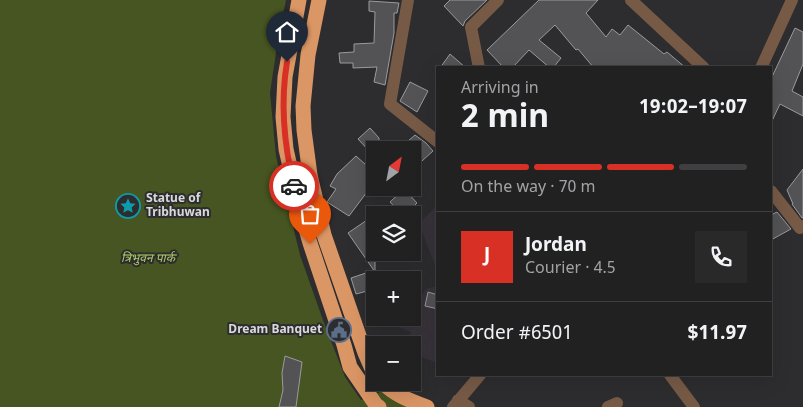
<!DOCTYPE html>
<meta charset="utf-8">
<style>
:root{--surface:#222122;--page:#2a292a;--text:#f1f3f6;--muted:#a2a3a5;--line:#3f3e40;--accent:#d93025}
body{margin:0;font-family:Georgia,"Noto Sans Devanagari",serif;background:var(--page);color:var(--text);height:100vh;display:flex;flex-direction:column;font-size:19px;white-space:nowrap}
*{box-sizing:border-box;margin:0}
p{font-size:16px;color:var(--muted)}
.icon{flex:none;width:28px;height:28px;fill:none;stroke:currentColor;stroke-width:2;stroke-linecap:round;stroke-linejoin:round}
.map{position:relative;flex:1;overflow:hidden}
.sheet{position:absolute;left:436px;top:66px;width:336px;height:310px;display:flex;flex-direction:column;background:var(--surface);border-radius:0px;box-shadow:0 5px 20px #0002,0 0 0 1px var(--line)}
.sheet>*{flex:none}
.needle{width:32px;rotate:32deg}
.fabs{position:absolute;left:366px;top:141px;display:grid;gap:10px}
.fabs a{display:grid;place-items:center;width:55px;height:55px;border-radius:0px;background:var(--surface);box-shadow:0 5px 20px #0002,0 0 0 1px var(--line);font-size:25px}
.pin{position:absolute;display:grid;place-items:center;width:42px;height:42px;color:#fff;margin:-51px -21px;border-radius:50% 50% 50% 0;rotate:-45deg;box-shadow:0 0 5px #0007}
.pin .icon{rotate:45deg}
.courier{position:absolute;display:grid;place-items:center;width:50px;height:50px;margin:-25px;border:4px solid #d93025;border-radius:50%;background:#fff;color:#222;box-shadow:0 1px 6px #0007}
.summary em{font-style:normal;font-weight:700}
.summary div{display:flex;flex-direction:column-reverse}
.summary{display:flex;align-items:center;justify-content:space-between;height:85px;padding:0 25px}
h1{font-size:32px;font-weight:700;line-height:38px}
.bar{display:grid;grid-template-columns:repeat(4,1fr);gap:8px 5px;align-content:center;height:60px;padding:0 25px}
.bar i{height:6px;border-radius:4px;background:var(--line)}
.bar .selected{background:var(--accent)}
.bar p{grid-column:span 4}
.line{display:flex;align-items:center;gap:12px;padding:0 25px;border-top:1px solid var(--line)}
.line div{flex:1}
.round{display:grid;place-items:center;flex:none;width:52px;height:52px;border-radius:0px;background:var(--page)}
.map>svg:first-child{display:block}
</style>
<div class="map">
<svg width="803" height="407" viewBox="0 0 803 407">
<rect width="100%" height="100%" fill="#2d2c2e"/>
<path fill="#38333a" d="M437,205V270L419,224Z
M437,286V363L413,354L412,345H405L411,332L380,320L381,318H412L413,301L419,303L425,289Z"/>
<path fill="#465521" d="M0,0H286L278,39L270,93L276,156L300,255L324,323L345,377L361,400L388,389L412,407H0Z"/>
<path fill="#535255" stroke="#9b9b9e" d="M450,0H487L465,21L463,26L444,6Z
M539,0H598L586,13L606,37L612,29L620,35L628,25L664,54L667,52L686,68H594L578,49L576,50L555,25L539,40L561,58L553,68H550L529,50L512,68H504L487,50Z
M369,1L399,3L397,13H394V33L385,85L374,82L377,67L353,68V63H340L339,53L354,52V44L374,43L375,12L369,11Z
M795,28L803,32V64L792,91L803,97V116L780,104L771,123V79Z
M450,54L466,68H440Z
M410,82L428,91L417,112L400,101Z
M370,128L379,138V141L384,143L372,154L358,139Z
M415,135L426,143L433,151L412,170V148L407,142Z
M356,156L375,173V188L370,194L367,192L349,216L327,202L336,189L330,186L337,174Z
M803,169V218H802L792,204H793L787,190Z
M404,189L417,203L404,215H402L390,202Z
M777,212L791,229L771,240V215Z
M367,220L374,230L369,234L375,242V252H387L375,261V272L348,233Z
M366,273L371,290L356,294L351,278Z
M428,292L438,295V309L425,306Z
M285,356L302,362L296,407H279L283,390L282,373Z"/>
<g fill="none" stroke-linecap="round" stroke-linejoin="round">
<path stroke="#765a46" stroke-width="12" d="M408,0L390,104L438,142
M631,0L704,68
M479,68L471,27L498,0
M761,68L792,0
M771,191L800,228L803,226
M670,375L694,407
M458,400L469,407
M453,407L480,375
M608,407L617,403"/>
<path stroke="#db9665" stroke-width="15" d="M299,0L285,77L283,117L286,149L298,202L310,243L344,345L350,367L376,405L379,407
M319,0L308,55L303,106L304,130L310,175L324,235L365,353L372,369L375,374
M382,382C394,395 411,401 427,407"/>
</g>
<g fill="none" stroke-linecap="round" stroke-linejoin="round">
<path stroke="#9d9c9e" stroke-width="5" stroke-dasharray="0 9" d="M294,186L310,244"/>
<path stroke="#d93025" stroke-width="6" d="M287,62C280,104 284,145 294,186"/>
</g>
<defs>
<symbol id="sight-ring" viewBox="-11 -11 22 22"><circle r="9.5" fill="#2d2c2e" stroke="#0f9aa8" stroke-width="1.5"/><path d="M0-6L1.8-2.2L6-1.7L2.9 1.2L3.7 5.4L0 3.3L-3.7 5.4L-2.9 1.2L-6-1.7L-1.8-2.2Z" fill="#0f9aa8"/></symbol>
<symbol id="civic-ring" viewBox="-11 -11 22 22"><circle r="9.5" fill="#2d2c2e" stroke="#5c6f8a" stroke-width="1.5"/><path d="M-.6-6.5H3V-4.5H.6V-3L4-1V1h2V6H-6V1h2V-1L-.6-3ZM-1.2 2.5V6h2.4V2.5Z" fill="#5c6f8a"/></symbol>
</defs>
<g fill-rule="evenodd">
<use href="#sight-ring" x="114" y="192" width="28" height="28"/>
<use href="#civic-ring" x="325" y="316" width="28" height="28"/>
</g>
<g text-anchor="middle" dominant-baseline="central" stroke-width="4" stroke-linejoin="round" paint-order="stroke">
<g font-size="12" font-weight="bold" fill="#d9d8da" stroke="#2d2c2e" text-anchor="start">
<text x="146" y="199">Statue of<tspan x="146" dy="14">Tribhuwan</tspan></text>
<text x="322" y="330" text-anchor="end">Dream Banquet</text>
</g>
<g font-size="12" font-style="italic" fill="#aece66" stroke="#2d2c2e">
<text x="148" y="259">त्रिभुवन पार्क</text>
</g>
</g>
</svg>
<div class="fabs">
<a><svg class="needle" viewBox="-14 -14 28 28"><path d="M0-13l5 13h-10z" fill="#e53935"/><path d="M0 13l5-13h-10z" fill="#a2a3a5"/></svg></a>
<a><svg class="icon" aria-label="layers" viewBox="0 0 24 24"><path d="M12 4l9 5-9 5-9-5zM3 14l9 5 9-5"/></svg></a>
<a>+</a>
<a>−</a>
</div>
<div class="pin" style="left:310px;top:244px;background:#ea580c"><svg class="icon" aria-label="bag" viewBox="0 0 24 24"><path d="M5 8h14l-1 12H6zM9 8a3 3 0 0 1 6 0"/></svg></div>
<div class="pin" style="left:287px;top:62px;background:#1f2937"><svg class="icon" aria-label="home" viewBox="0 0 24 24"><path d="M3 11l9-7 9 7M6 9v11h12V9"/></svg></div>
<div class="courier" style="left:294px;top:186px"><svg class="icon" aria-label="car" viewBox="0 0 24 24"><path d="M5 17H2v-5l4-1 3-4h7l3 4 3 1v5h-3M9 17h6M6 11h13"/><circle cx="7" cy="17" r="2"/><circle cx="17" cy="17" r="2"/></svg></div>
<section class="sheet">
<div class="summary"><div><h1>2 min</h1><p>Arriving in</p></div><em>19:02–19:07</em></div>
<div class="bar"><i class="selected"></i><i class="selected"></i><i class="selected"></i><i></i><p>On the way · 70 m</p></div>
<div class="line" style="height:90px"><b class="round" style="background:var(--accent);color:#fff">J</b><div><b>Jordan</b><p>Courier · 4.5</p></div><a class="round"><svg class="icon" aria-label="phone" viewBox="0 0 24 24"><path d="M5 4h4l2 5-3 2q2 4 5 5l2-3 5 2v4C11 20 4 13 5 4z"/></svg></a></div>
<div class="line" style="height:65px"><div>Order #6501</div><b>$11.97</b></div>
</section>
</div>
